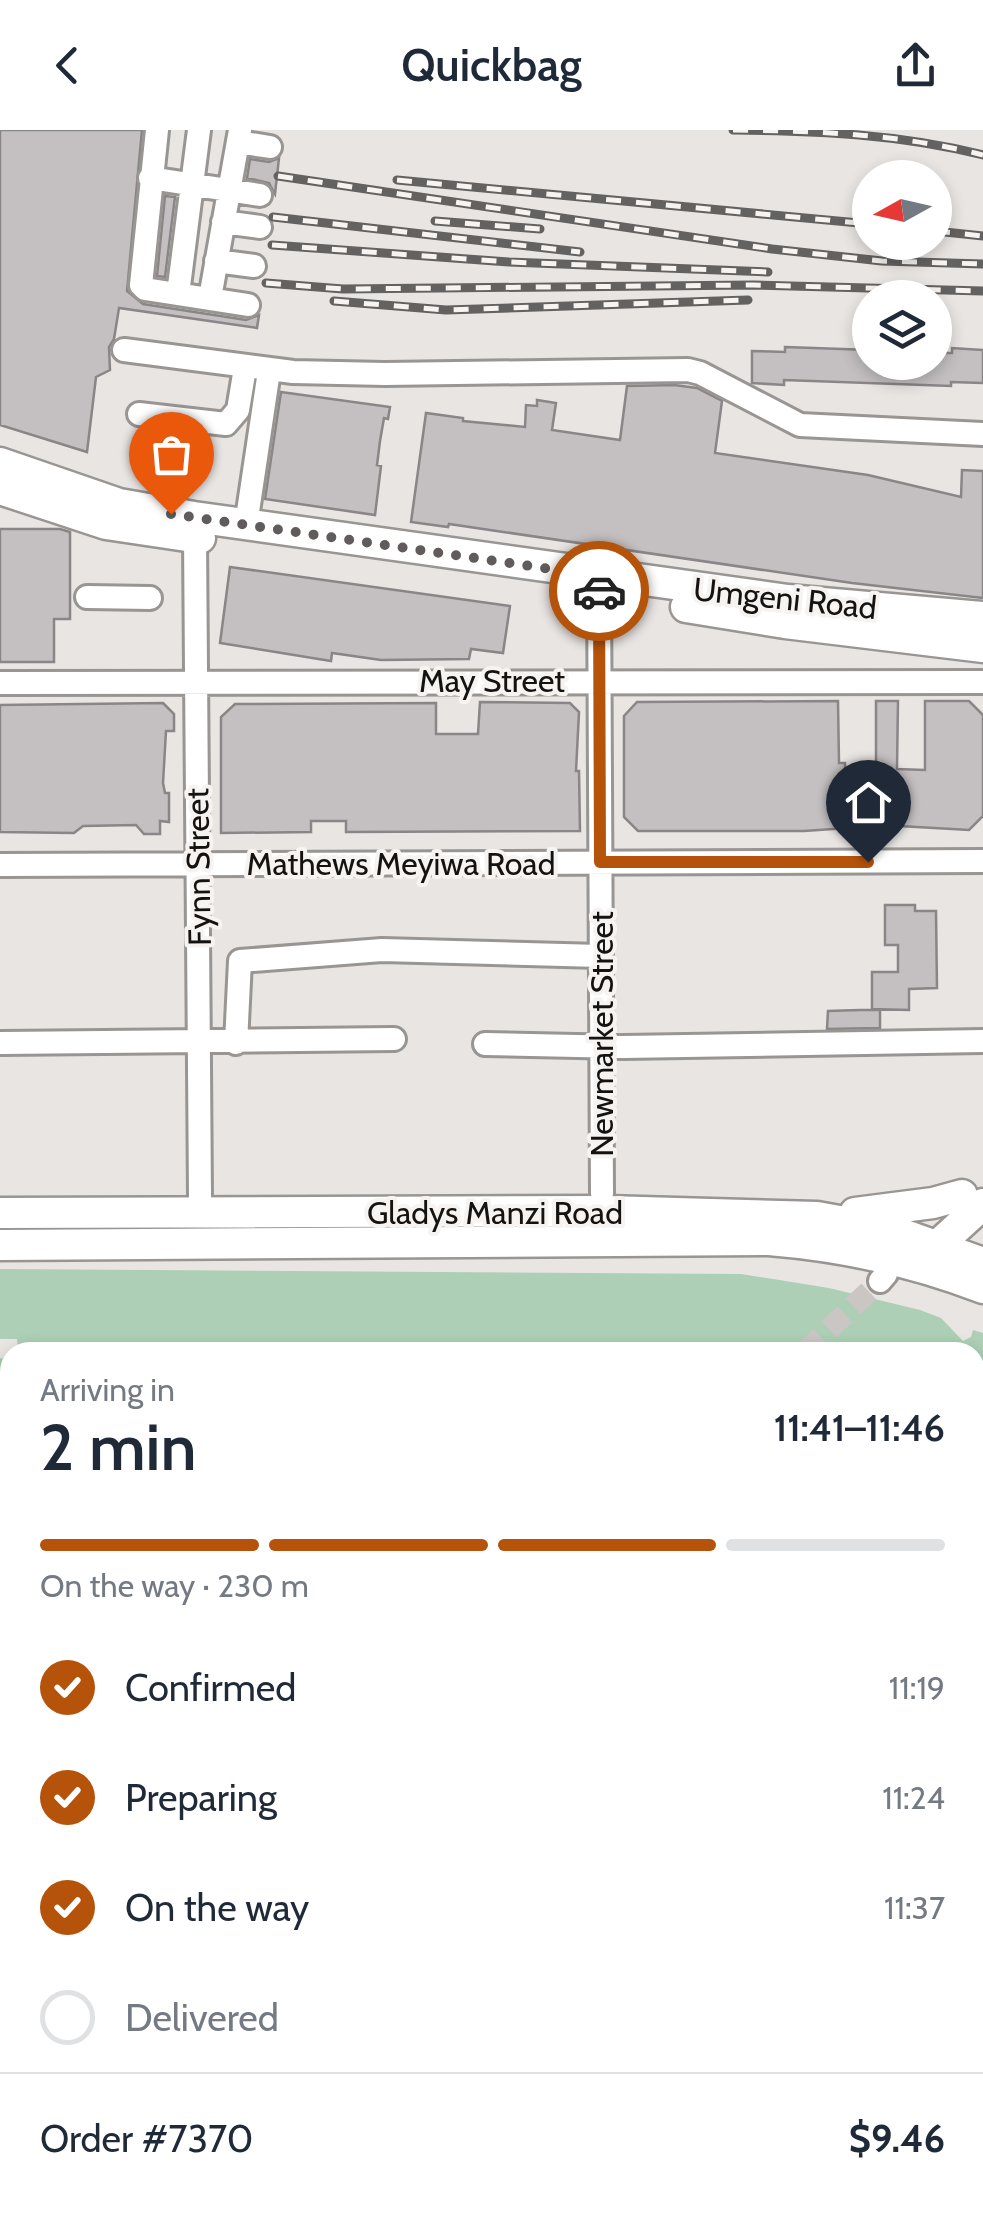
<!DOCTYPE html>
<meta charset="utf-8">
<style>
:root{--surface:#fff;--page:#f2f2f3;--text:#1f2937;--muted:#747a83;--line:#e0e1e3;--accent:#b45309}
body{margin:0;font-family:Cabin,sans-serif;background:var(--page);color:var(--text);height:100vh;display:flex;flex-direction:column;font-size:38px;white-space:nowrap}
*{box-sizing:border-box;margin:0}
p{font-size:32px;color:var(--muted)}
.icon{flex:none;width:55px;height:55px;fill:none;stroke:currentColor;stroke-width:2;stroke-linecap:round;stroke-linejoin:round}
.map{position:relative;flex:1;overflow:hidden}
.sheet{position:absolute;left:0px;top:1212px;width:985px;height:882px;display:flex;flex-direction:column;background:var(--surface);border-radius:30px 30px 0 0;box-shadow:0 5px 15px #0003}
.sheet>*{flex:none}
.needle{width:65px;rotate:262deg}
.fabs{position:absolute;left:852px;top:30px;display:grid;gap:20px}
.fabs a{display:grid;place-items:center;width:100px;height:100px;border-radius:50%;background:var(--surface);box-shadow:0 5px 15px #0003;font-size:50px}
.pin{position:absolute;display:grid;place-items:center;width:85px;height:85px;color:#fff;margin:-102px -42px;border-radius:50% 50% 50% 0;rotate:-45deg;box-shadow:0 0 10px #0007}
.pin .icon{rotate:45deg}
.courier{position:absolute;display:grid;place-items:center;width:100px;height:100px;margin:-50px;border:8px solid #b45309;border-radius:50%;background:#fff;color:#222;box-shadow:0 2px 12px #0007}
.head em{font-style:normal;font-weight:600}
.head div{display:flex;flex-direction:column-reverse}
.head{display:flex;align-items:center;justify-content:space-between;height:170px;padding:0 40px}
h1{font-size:65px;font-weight:600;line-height:75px}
.bar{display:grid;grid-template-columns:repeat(4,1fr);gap:15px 10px;align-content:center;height:120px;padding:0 40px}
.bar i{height:12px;border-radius:8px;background:var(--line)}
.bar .active{background:var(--accent)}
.bar p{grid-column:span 4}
.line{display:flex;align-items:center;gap:25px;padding:0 40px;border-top:2px solid var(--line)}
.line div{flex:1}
ol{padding:0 40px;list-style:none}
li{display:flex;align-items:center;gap:30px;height:110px}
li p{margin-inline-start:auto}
li .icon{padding:10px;border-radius:50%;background:var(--accent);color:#fff;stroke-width:4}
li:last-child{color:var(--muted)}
li i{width:55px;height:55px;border:5px solid var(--line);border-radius:50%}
header{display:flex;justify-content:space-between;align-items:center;height:130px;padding:0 40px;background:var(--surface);font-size:45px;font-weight:600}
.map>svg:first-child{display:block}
</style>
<header><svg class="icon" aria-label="back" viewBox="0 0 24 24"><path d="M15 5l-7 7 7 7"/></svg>Quickbag<svg class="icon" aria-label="share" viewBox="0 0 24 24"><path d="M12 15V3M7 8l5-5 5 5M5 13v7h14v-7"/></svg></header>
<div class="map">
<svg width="983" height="2094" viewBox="0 0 983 2094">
<rect width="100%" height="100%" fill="#e9e5e3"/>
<path fill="#accfb5" d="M0,1139L741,1144L829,1158L920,1180L941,1188L963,1211L971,1207L973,1200L983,1203V1290L975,1287V1222L22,1220H18L17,1209H0Z
M0,1228L10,1230V2085H975V1717L983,1723V2094H0Z"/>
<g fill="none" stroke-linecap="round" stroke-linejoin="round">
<path stroke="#a1c7fb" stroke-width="5" d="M0,1902L7,1905
M392,2085L412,2094"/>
</g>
<path fill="#c4c0c1" stroke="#8a8587" stroke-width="2.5" d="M0,0H142L127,161L143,174L246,190L259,185L257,198L119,178L114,209L109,217L110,240L96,247L87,322L0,295Z
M279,28L275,64L269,53L247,48L250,29L269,32Z
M165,66L175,67L165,147L157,146Z
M785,217L870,220V232H935V223H952V218L983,220V253L951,252V256L784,250V255L752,253V221L785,222Z
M674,255L697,258L722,271L715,323L868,345L961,367L962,340L983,341V468L852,453L449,394L448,397L411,392L426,283L463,288V291L525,297L526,275L537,276V270L556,273L552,300L620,310L627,256Z
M281,262L390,277L388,289L384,288L380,311L377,335L381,336L375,385L265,369Z
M0,399H60L70,402V489H54V532H0Z
M230,437L510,476L503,523L471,519L469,529L381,530L332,523L331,531L220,513Z
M838,571L839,633H845L847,698L804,701H638L624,687V586L637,572Z
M876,571H898L897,639L925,640V571H969L983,585V686L969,700L882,695L880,646H876Z
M480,572L570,573L579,582L576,641H579L580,701L346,702V691H311V702L221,703V587L235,574L436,573V604H478Z
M163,573L174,584V601H166L163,653L165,663H169V692L160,691V704H144L136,695L83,696L74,703L0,702V575Z
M885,775H915V781H936L937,858L909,859V880L872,879V842H898V815H885Z
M860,880H880V898L827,899L828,881Z"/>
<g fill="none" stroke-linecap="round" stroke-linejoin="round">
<path stroke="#c9c6c4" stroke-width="22" stroke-dasharray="22 11" stroke-linecap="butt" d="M805,1222L880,1151"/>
<defs>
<path id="minor" d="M157,0L141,155L145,159L248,175
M238,12L270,17
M150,48L260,65
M223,92L260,97
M216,131L254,136
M178,164L199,0
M210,168L240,0
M124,220L293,242L385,244L688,240L700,243L800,295L983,304
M139,284L226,294L238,280L245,238
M246,395L269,241
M195,407L200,1068
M599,445L602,1063
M87,467L150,468
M0,553L983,552
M0,735L983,731
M1,913L394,909
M236,913L240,831L382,820L600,826
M485,914L623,917L983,911
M880,1151L886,1144L891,1127
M0,1977L10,1968"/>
<path id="major" d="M0,333L119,374L194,387L788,470L983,487
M0,359L106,394L200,408
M686,477L785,493L983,517
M0,1083L607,1081L817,1087L894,1101L983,1133
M855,1083L933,1073L962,1065
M0,1115L769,1110C844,1116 913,1131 983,1158
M926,1126L983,1074"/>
</defs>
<use href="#minor" stroke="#989592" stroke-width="28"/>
<use href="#major" stroke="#989592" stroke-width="35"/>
<path stroke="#989593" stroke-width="2.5" stroke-dasharray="8 8" stroke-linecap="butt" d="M0,1926L10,1906
M448,2094L453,2087"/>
<use href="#minor" stroke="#fff" stroke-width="22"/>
<use href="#major" stroke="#fff" stroke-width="30"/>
<defs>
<path id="rail" d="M733,0C818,1 900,4 983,25
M278,46L772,119L882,131L983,134
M397,50L870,94
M273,87L580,122
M435,91L540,99
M935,101L983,106
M272,115L509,132L768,142
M266,153L343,159L753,155L983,161
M334,171L446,180L748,170"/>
</defs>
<use href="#rail" stroke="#646261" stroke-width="9"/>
<use href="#rail" stroke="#f6f3f0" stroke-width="5" stroke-dasharray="15" stroke-linecap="butt"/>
</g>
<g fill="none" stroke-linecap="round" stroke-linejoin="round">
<path stroke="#5f5c5b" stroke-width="10" stroke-dasharray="0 18" d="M171,384L599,446V461"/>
<path stroke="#b45309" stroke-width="12" d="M599,461L600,732H868"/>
</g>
<g text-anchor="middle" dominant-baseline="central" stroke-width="8" stroke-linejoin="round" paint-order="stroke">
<g font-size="32" fill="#141312" stroke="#f6f3f0">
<text transform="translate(785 468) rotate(6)">Umgeni Road</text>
<text x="492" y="550">May Street</text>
<text x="401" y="733">Mathews Meyiwa Road</text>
<text transform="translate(198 737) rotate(-91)">Fynn Street</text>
<text transform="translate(601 904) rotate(-90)">Newmarket Street</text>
<text x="495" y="1082">Gladys Manzi Road</text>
</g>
</g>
</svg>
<div class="fabs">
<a><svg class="needle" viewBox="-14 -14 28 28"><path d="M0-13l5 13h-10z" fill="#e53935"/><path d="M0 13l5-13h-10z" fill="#747a83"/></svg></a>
<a><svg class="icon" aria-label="layers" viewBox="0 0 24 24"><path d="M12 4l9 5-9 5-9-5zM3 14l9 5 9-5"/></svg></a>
</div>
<div class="pin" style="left:171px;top:384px;background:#ea580c"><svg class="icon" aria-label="bag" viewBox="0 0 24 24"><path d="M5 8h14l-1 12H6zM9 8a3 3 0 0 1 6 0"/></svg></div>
<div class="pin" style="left:868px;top:732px;background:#1f2937"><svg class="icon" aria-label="home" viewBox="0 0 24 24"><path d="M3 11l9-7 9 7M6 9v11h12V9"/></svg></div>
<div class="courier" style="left:599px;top:461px"><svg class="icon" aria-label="car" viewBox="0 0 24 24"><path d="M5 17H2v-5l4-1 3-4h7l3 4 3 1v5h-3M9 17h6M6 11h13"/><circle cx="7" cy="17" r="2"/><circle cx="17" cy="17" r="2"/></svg></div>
<section class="sheet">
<div class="head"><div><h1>2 min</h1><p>Arriving in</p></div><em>11:41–11:46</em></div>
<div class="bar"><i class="active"></i><i class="active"></i><i class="active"></i><i></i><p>On the way · 230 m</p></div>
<ol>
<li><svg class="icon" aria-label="check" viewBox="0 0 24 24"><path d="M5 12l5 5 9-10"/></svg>Confirmed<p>11:19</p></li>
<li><svg class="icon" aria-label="check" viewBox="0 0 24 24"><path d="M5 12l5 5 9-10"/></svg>Preparing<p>11:24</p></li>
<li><svg class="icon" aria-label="check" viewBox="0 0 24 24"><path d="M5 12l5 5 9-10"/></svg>On the way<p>11:37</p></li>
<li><i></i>Delivered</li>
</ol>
<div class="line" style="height:130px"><div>Order #7370</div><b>$9.46</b></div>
</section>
</div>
